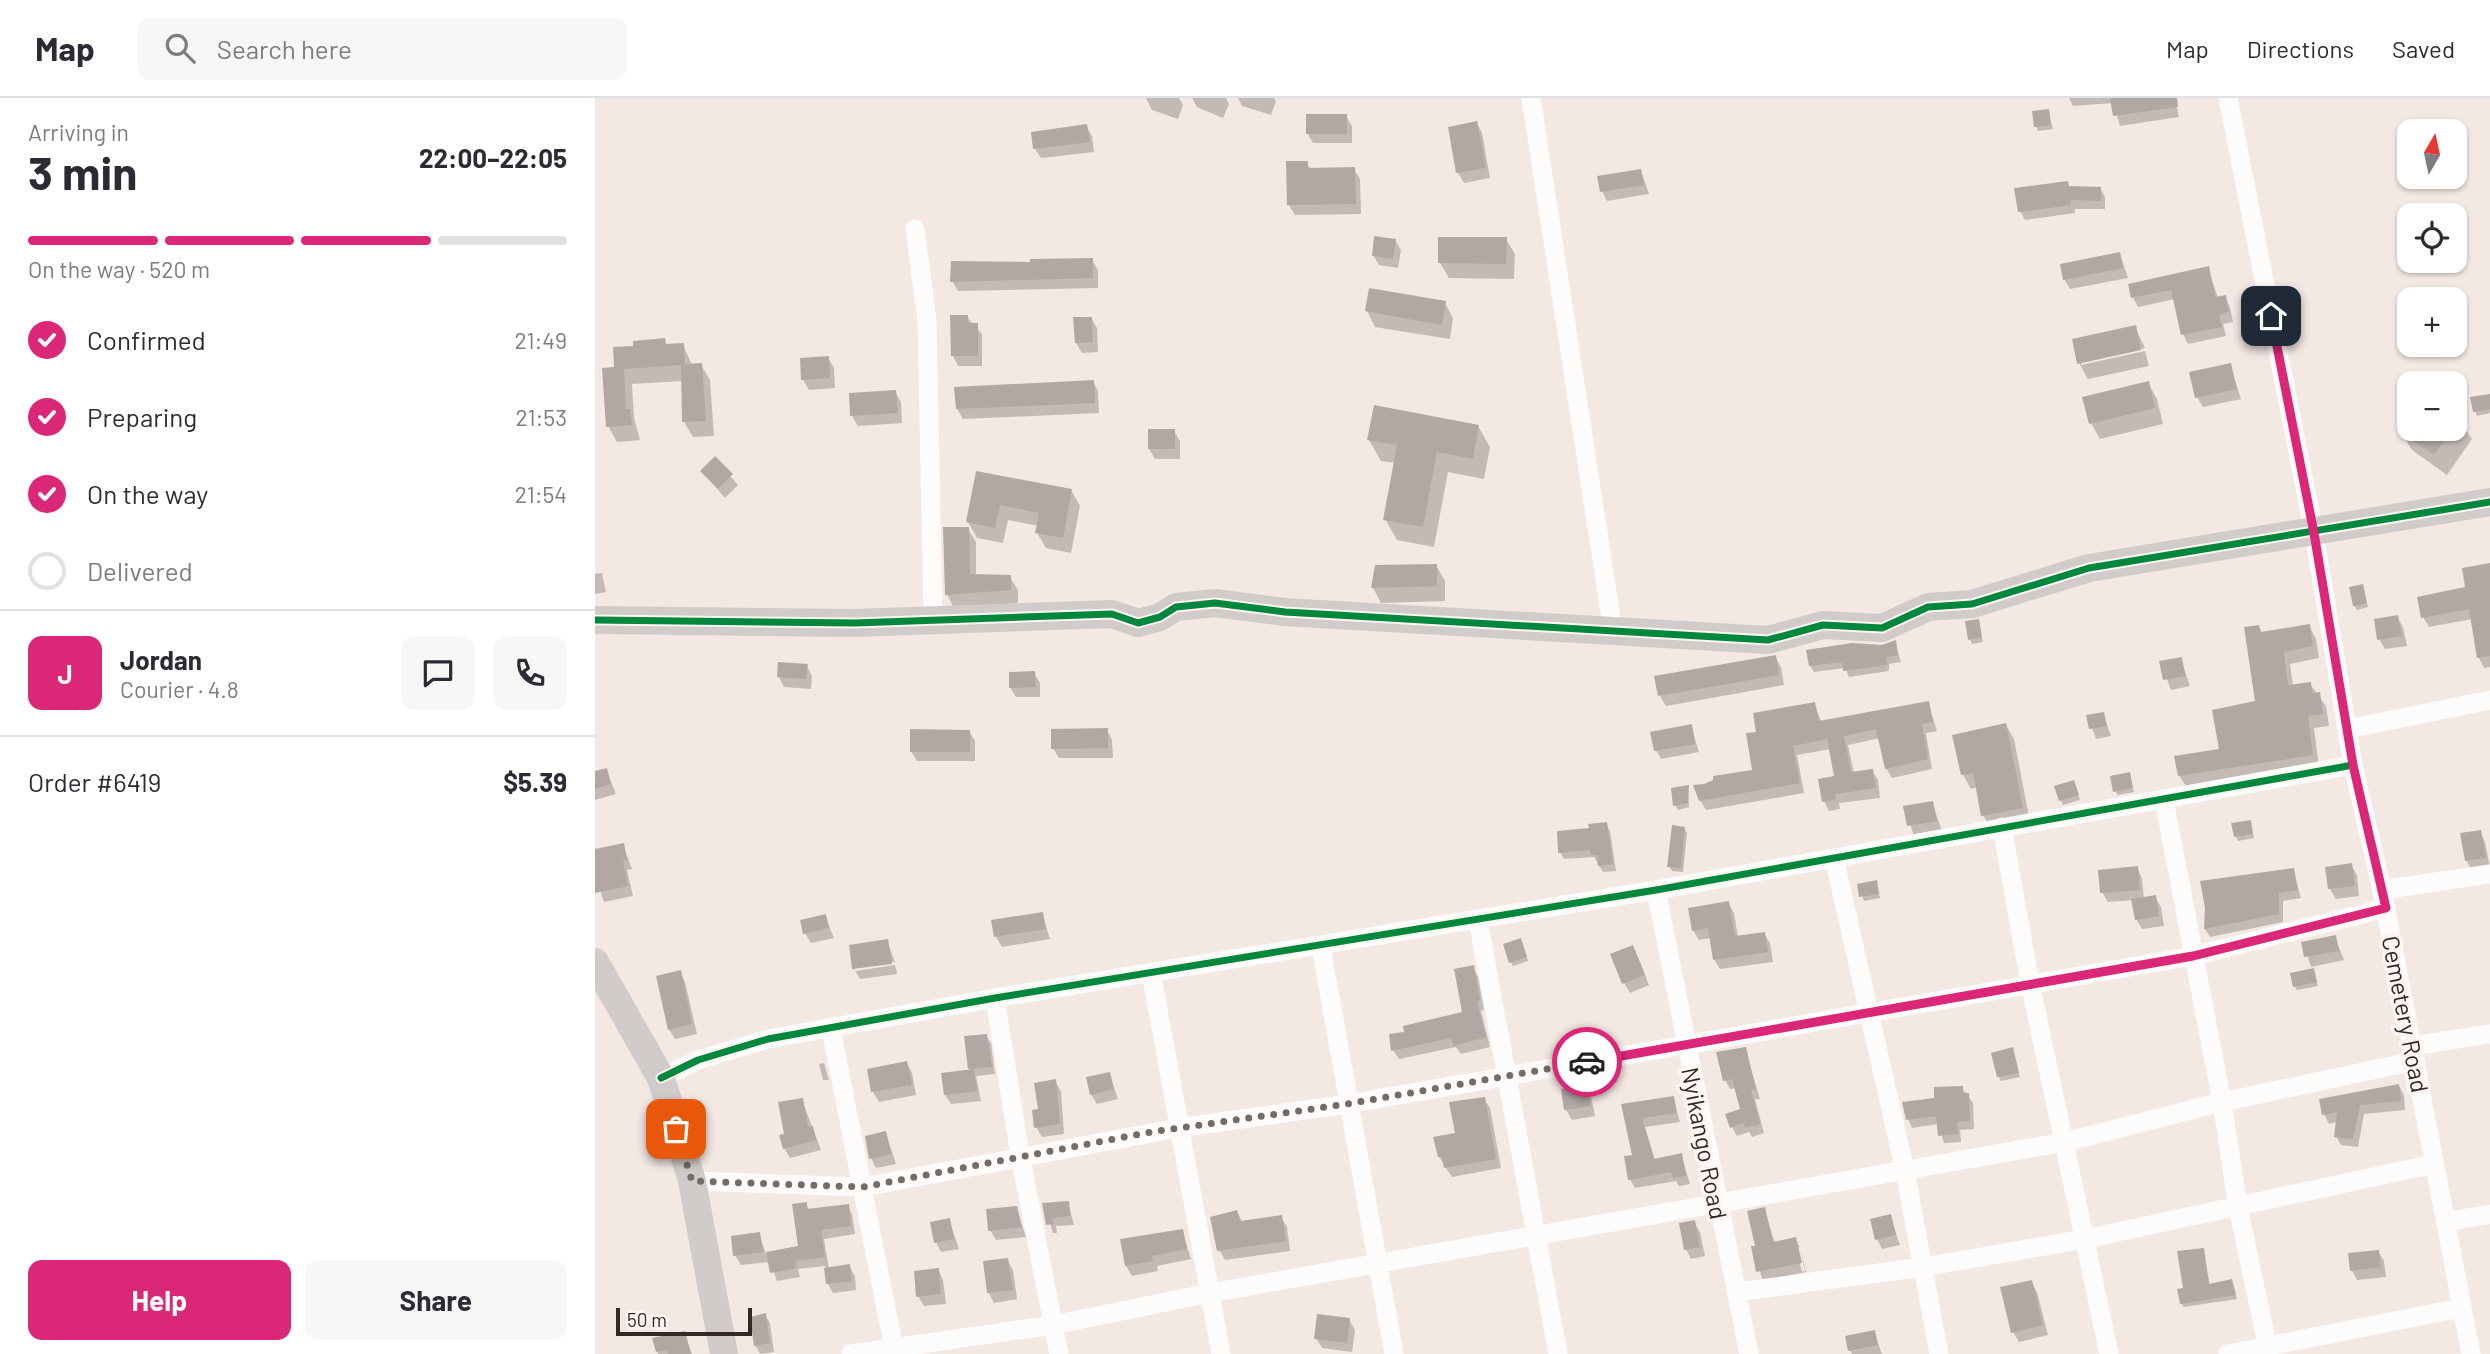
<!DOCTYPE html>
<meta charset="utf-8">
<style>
:root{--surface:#fff;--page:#f7f7f7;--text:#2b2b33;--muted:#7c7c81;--line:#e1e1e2;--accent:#db2777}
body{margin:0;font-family:Barlow,sans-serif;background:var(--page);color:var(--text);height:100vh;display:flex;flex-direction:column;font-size:26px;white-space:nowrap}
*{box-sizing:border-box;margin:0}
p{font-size:23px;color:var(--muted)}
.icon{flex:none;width:38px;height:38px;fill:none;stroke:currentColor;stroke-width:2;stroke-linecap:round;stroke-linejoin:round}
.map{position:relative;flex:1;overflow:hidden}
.side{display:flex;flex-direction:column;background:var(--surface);width:595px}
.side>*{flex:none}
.needle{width:46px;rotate:9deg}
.tools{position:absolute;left:1802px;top:21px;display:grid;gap:14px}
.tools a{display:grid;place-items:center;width:70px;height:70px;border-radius:14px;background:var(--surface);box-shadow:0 2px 5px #0004;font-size:35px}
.scale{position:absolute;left:21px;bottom:18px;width:136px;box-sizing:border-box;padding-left:7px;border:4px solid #312926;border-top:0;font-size:19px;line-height:24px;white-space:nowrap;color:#312926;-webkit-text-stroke:5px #fef5f2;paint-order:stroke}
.pin{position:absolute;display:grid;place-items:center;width:60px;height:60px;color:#fff;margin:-30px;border-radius:14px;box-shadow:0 4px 10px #0006}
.courier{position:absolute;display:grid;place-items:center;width:70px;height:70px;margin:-35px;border:5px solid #db2777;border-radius:50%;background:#fff;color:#222;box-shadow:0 2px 9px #0007}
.summary em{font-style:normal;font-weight:700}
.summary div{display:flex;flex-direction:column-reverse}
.summary{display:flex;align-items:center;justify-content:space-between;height:119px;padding:0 28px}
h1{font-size:46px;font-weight:700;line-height:52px}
.bar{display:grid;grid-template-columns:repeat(4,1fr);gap:10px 7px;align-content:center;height:84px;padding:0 28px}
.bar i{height:9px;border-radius:5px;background:var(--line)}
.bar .current{background:var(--accent)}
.bar p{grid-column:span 4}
.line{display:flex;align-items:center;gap:18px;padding:0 28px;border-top:2px solid var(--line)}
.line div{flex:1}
.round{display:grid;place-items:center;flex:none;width:74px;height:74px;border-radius:14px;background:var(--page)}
ol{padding:0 28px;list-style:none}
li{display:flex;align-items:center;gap:21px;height:77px}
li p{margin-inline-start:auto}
li .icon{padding:7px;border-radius:50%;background:var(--accent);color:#fff;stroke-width:4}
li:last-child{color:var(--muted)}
li i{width:38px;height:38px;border:4px solid var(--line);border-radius:50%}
.action{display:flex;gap:14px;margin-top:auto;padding:14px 28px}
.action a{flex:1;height:80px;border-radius:14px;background:var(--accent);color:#fff;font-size:28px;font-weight:700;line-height:80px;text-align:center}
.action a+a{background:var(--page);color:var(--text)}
header{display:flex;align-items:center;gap:42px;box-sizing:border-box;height:98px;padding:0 35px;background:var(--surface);border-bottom:2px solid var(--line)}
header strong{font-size:33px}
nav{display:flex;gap:38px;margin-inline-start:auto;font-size:24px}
.search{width:490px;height:63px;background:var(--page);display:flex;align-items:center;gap:18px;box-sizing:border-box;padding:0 24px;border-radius:14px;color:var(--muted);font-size:26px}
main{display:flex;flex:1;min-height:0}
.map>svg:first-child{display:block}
</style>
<header>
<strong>Map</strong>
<div class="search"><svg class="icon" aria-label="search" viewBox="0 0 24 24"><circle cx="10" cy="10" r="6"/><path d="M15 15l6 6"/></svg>Search here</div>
<nav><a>Map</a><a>Directions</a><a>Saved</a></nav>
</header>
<main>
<section class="side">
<div class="summary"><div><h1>3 min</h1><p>Arriving in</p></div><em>22:00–22:05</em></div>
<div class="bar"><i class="current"></i><i class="current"></i><i class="current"></i><i></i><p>On the way · 520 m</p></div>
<ol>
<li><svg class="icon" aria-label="check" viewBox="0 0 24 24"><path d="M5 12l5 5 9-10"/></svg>Confirmed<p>21:49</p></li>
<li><svg class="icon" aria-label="check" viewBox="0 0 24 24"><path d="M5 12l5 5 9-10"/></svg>Preparing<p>21:53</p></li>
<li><svg class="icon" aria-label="check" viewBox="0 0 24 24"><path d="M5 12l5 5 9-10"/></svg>On the way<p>21:54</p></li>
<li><i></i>Delivered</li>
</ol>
<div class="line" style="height:126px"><b class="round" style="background:var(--accent);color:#fff">J</b><div><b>Jordan</b><p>Courier · 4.8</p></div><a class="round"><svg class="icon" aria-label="chat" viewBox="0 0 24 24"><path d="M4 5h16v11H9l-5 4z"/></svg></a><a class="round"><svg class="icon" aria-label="phone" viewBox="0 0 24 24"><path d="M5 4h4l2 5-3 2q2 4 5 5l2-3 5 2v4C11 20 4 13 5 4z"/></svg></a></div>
<div class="line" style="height:91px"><div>Order #6419</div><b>$5.39</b></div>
<div class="action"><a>Help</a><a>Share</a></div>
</section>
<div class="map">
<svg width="1895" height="1256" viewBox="0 0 1895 1256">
<rect width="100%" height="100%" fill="#f4e8e3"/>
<path fill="#0003" d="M551,0H584L588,7L583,21L557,12Z
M597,0H631L634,6L628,20L602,9Z
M643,0H679L681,3L676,17L647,8Z
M1474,0H1580L1584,19L1525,28L1518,5L1478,8Z
M1453,13L1458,31L1443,33L1441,28Z
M751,18L757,28V45H718L712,35Z
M882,25L887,35L895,80L869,85L863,75L855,30Z
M491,28L497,38L499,54L446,60L440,51Z
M712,65L716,72L759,71L765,81L766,116L700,117L694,107Z
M1046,73L1054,96L1012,103L1007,93Z
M1475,90H1505L1510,99V111H1480V115L1430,122L1425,113Z
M911,141L920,156L919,181L854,180L845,165Z
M800,142L806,152L803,170L784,167L778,157Z
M1525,156L1533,180L1475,191L1469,181Z
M497,162L503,172V190L363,193L357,183L437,166Z
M1613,170L1623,200L1630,199L1635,209L1638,224L1628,226L1631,238L1593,246L1588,236L1580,201L1543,209L1538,200Z
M850,205L858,220L855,241L780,229L772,213Z
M372,219L387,236V268H363L358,258Z
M496,220L502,230L503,254L487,255L481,245Z
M1540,229L1550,250L1486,263V267L1550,253L1554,268L1493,281L1484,265L1479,242Z
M69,242L72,248L88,247L97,267H106L115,282L119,338L98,339L89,324L88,283L37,286L39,320L45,342L22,344L13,328L21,271L40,250Z
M233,260L239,270L240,290L214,292L208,282Z
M1635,267L1646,301L1608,309L1602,299Z
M498,283L503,293L504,315L368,321L362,311Z
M1553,285L1562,301L1568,326L1505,341L1496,325Z
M300,294L306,304L307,325L263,328L257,318Z
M1895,300V315L1882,318L1880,313Z
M1860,316L1877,341L1852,377L1817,352L1805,332L1815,317V331H1860Z
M883,328L895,349L889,381L853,374L839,449L802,442L790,421L801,365L786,363L774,342Z
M579,333L585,343V361H560L554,351Z
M120,360L143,387L130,400L107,373Z
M383,375L476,392L485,408L476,455L451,450L442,435L444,428L413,422L408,445L382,440L373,424Z
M373,431L381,444V478L415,479L423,492V505L359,510L352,496Z
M841,467L850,483V503L786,505L778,490Z
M1895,467V569L1889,570L1884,560L1877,521L1834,529L1828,519L1872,491Z
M7,475L11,494L0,496V476Z
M1767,488L1773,509L1762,512L1759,507Z
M1802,519L1808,529L1812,548L1790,551L1784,541Z
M1383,523L1388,544L1377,546L1375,541Z
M1714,528L1721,541L1724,560L1695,566L1698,588L1715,586L1731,608L1734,628L1719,630L1724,670L1592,690L1584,677L1626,653L1662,605L1663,529L1667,535Z
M1300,544L1306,564L1294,566V573L1254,579L1250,570L1219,574L1215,568Z
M1180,559L1186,569L1189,587L1071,608L1065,598Z
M1586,561L1595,588L1576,592L1566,565Z
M212,568L217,578L216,591L189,589L184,579Z
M439,575L445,585V599H421L415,589Z
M1333,605L1342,633L1331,635L1337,671L1297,680L1291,670L1285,640L1253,647L1259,675L1277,673L1283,682L1285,700L1244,705L1245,711L1234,713L1229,703L1241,679L1236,651L1202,657L1209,695L1111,712L1105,702L1159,673L1163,635L1219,606L1227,625Z
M1508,616L1516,638L1501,641L1493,619Z
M1411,627L1419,641L1435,724L1396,731L1388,717L1382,689L1376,691L1368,677L1359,638Z
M1096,628L1104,654L1066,661L1061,652Z
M512,632L517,642L518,660H464L458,650Z
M374,633L380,643V663H322L316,653Z
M11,672L21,696L0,702V675Z
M1534,676L1539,694L1523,697L1520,693Z
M1093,689L1094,709L1083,712L1080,707Z
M1481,689L1485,702L1468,707L1466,703Z
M1337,704L1347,733L1319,738L1310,709Z
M1655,724L1659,740L1643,743L1641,739Z
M1011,726L1015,733L1021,773L1008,774L999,759L969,761L965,754L996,732Z
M1089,731L1092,735L1088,774L1077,773L1074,768Z
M1885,734L1890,744L1895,769L1877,772L1871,762Z
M28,747L37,771L32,772L38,798L9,804L0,777V753Z
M1756,767L1762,777L1764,798L1741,801L1735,791Z
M1542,770L1547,780L1549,801L1560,799L1566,809L1569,828L1547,831L1541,821L1538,802L1513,804L1507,794Z
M1698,772L1706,800L1688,803V824L1615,839L1610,831L1611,810Z
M1281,784L1285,800L1269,803L1264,787Z
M1133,805L1139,815L1143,839L1169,835L1175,845L1178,864L1125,871L1119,861L1116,840L1104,842L1098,832Z
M447,816L455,841L407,849L401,839Z
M230,818L239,840L216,845L210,835Z
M1740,839L1749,862L1716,869L1708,845Z
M292,843L300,864L260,869V873L300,867L302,876L265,881L259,871L256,848Z
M928,847L933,863L918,868L916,864Z
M1043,859L1054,887L1035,895L1029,885Z
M878,869L883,879L889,912L886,913L895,949L866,956L861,949L804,961L798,952L811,936L869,916Z
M1718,872L1723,888L1702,892L1699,888Z
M85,874L90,884L102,936L80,941L74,931Z
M391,938L396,945L400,976L381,978L386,1003L356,1006L350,997L376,974L375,971Z
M1150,951L1165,1001H1160L1169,1035L1157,1039L1154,1034L1142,1038L1137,1029L1147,1012L1141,990L1135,991L1130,982Z
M1417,951L1425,979L1406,983L1403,978Z
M229,965L234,982H228L224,966Z
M312,965L317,975L321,997L284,1004L278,994Z
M514,976L523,1001L502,1006L496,996Z
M460,983L466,993L469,1036L447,1039L441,1029L445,1012Z
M1804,988L1809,997L1810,1012L1769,1016L1763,1049L1746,1047L1741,1038L1742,1024L1734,1026L1729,1016Z
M990,989L996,999L1000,1018L977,1022L971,1012Z
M1367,990L1378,1005L1379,1031L1365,1032L1366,1044L1349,1045L1343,1026L1317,1030L1313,1021L1341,1001Z
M1078,1000L1085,1024L1050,1029L1060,1062L1086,1056L1095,1086L1084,1088L1081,1083L1040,1090L1035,1081L1039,1058L1028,1007Z
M889,1001L895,1010L906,1070L857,1079L844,1059Z
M207,1002L226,1052L195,1060L189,1050L191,1037Z
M291,1035L301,1066L281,1070L276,1060Z
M473,1104L479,1127L461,1128L462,1135H458L449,1107Z
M211,1106L215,1113L253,1108L257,1116L260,1136L229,1141L234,1171L254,1168L260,1178L261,1192L238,1195L233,1186L230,1168L203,1171L205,1179L182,1183L175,1164L146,1167L140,1157L164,1136L171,1156L205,1149Z
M421,1109L431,1139L401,1142L395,1132Z
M1169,1111L1180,1145L1200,1141L1205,1149H1201L1207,1174L1210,1173L1205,1150L1211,1174L1168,1183L1158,1150L1162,1149Z
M642,1114L648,1125L686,1119L692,1129L695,1153L630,1162L624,1152Z
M1295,1118L1305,1147L1287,1151L1282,1141Z
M354,1122L364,1151L346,1154L341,1144Z
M1099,1124L1105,1134L1110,1158L1096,1161L1091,1151Z
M587,1133L596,1161L562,1168L563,1173L537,1178L531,1168Z
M1608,1152L1615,1188L1636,1183L1642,1201L1589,1209L1586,1205L1590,1192Z
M1783,1153L1789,1163L1791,1179L1762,1182L1757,1172Z
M412,1162L418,1172L422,1201L399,1205L394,1195Z
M343,1172L348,1182L351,1206L329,1208L323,1198Z
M1436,1184L1442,1194L1453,1237L1424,1244L1418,1234Z
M170,1217L175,1225L179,1254L165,1256L160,1247Z
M754,1222L760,1232L757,1254L727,1250L721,1240Z
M1279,1234L1287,1256H1257L1255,1252Z
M89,1235L97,1256H63L59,1241Z"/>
<path fill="#b1a8a4" d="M1515,0H1582L1583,9L1518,18Z
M1454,11L1456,27L1439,29L1437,13Z
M711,16H752V36H711Z
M882,23L891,70L861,75L853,29Z
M492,26L495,44L438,51L436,34Z
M691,63H713V70L760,69L761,106L692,107Z
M1046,71L1049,87L1005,94L1002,78Z
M1473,83L1474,88L1506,89V103L1476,102V107L1423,114L1419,90Z
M779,138L801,141L798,161L777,158Z
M843,139H912L911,166L843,165Z
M1525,154L1528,170L1468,182L1465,166Z
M498,160V180L355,184L356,163L435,164V161Z
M1614,168L1620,199L1631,197L1634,214L1624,217L1627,229L1586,237L1576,192L1536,200L1533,186Z
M774,190L851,203L847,227L770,213Z
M355,217H373V225H383V258H356Z
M478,219H497L498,244L480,245Z
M1541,227L1546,252L1482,266L1477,241Z
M70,240L71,246L89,245L90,266L107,265L111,323L87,324L86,267L29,271L31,311H35L37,327L11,329L7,270L19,269L18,249L38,248V243Z
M234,258L235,280L206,282L205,260Z
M1636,265L1642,291L1600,300L1594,274Z
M499,282L500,305L361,311L359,289Z
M1554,283L1560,310L1494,326L1487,299Z
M301,292L303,315L255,318L254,295Z
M1895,296V311L1878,314L1875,299Z
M779,307L884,327L878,361L842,354L828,429L788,422L802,347L772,342Z
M553,331H580V351H553Z
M1801,331H1858L1839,357Z
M120,358L138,376L123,391L105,373Z
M381,373L477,391L468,440L440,435L444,415L405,407L400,430L371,424Z
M348,429H374L375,476L416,477V492L350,497Z
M1895,465V558L1882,560L1874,511L1826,520L1822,499L1870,489L1867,470Z
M842,466V488L776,490L780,467Z
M1768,486L1772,505L1758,508L1754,489Z
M1803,517L1807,538L1782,542L1779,521Z
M1384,521L1387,539L1373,542L1370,523Z
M1715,526L1718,548L1689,554L1693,587L1716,584L1717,595L1725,594L1728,616L1713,618L1718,657L1583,678L1579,658L1624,651L1617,612L1660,603L1649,529L1664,527L1666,534Z
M1301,542L1303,557L1291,559L1292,567L1248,573L1247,564L1214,568L1211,552L1257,545L1287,547Z
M1181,557L1184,577L1063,598L1059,578Z
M1587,559L1590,578L1568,582L1564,563Z
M183,564L213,566L211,581L182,579Z
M440,573L441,589L414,590V574Z
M1334,603L1338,624L1327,626L1333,661L1290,671L1281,631L1249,638L1256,674L1278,671L1281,690L1240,696L1241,701L1227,704L1223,681L1239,678L1232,641L1198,648L1205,685L1104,703L1098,687L1109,686L1118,682V678L1157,672L1151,635L1161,634L1158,615L1220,604L1224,623Z
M1509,614L1512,628L1494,631L1491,617Z
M1411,625L1428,710L1386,718L1378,675L1366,677L1357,637Z
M1097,626L1100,646L1059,653L1055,634Z
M513,630V650L456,651V631Z
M315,631L375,632V654H315Z
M12,670L16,686L0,691V673Z
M1535,674L1538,690L1518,694L1515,678Z
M1479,682L1484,697L1464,703L1459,688Z
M1094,687L1093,705L1078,708L1076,690Z
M1338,703L1342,723L1312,728L1308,708Z
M1656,722L1658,736L1639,739L1636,725Z
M1012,724L1018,766L1003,768L1002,757H996L995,752L963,755L962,733L994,730L993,726Z
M1077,727L1090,729L1086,770L1072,769Z
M1886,732L1891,760L1870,763L1865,735Z
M29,745L32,762H28L33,788L0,795V751Z
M1757,765L1760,788L1733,791L1730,769Z
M1543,768L1545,792L1505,795L1503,772Z
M1699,770L1703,792L1684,795V816L1609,831L1610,810L1605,783Z
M1282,782L1284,796L1264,799L1262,786Z
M1561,797L1564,818L1540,822L1536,801Z
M1134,803L1140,838L1170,834L1173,854L1118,862L1113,830L1097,833L1093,810Z
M448,814L451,831L399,839L396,822Z
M231,816L234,830L208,836L205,822Z
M1741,837L1744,853L1709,859L1706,844Z
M926,840L932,859L914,865L908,846Z
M293,841L297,866L257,871L254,847Z
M1038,847L1050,877L1027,886L1015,856Z
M879,867L885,903H882L891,939L859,948L856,940L796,953L794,936L809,934L808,928L867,914L859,871Z
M1719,870L1722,884L1698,889L1695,875Z
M86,872L97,926L73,932L61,878Z
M392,936L397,969L373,971L369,938Z
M1151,949L1161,992H1156L1165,1026L1150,1030L1149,1025L1135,1030L1130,1016L1145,1011L1137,981L1128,983L1121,954Z
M1418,949L1424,975L1402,979L1396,955Z
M312,963L317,987L276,994L272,971Z
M379,971L382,993L349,997L346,975Z
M515,974L519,991L495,997L491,979Z
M461,981L465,1026L439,1030L437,1012L443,1011L439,985Z
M1804,986L1806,1003L1765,1007L1758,1041L1739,1039L1742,1014L1727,1017L1724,1001Z
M991,987L995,1008L969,1012L966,991Z
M1368,988V995H1374L1375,1023L1362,1024L1363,1036L1343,1038L1341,1018L1311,1022L1307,1004L1339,1000V989Z
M1079,998L1082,1015L1047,1020L1059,1061L1087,1055L1091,1078L1078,1080L1076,1074L1033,1082L1029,1058L1037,1057L1026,1006Z
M890,999L901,1061L849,1070L847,1059H843L838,1039L860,1035L854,1004Z
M208,1000L213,1029L218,1028L221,1042L188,1051L184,1037L189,1036L183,1004Z
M291,1033L296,1056L274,1061L270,1038Z
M474,1103L475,1118L457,1120L459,1126L451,1127L447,1105Z
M212,1104V1111L254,1106L256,1128L226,1132L230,1159L200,1163L201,1170L175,1175L171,1154L203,1148L197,1106Z
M422,1108L427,1129L393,1133L391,1111Z
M1170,1109L1178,1144L1201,1139L1207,1165L1161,1174L1156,1148H1160L1152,1113Z
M642,1112L645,1123L687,1117L691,1143L622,1153L615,1119Z
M1296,1116L1301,1137L1280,1142L1275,1121Z
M355,1120L359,1141L339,1145L335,1124Z
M1100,1122L1105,1149L1089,1152L1084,1125Z
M588,1131L592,1151L557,1158L558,1163L530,1168L525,1141Z
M165,1134L168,1154L138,1158L136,1138Z
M1609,1150L1614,1186L1637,1181L1641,1197L1585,1206L1582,1191L1588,1190L1582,1153Z
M1784,1152L1786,1169L1755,1173L1753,1155Z
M413,1160L418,1192L392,1195L388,1163Z
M255,1166L257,1183L231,1186L229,1170Z
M344,1170L346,1196L321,1199L319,1173Z
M1437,1182L1448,1227L1416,1235L1405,1189Z
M171,1215L175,1245L159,1248L155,1219Z
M722,1216L755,1220L752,1245L719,1241Z
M1280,1232L1283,1247L1253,1253L1250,1238Z
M90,1233L96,1256H73L72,1252L61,1254L57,1240Z"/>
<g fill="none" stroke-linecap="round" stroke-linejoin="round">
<path stroke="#fdfcfb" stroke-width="19" d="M936,0L1018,533
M1633,0L1719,435L1758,667L1787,792L1876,1256
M320,131L332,222L338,521
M1752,631L1895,602
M1569,702L1627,1004L1643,1109L1674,1256
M1407,729L1435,885L1514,1256
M1239,760L1310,1073L1344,1256
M1061,792L1154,1256
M1787,792L1895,776
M883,822L963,1256
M726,849L799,1256
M556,874L626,1256
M400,900L425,1057L464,1256
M236,931L300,1256
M1817,948L1895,936
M66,980L103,962L173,941L400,900L1061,792L1758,667
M97,1083L268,1089L583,1030L753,1006L1598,858L1791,810
M1850,1124L1895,1116
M1142,1194L1328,1169L1490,1141L1839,1066
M256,1256L458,1227L615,1195L1470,1044L1627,1004L1820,963
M1633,1256L1866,1210"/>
<path stroke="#d1cbc9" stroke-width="28" d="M0,522L260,525L517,516L543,525L565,519L581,509L620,505L690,514L1173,542L1228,527L1287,530L1333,509L1377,506L1494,470L1895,404
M0,864L66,980L97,1083L129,1256"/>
<defs>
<path id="cycleway" d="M0,522L260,525L517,516L543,525L565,519L581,509L620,505L690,514L1173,542L1228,527L1287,530L1333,509L1377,506L1494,470L1895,404
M66,980L103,962L173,941L400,900L1061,792L1758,667"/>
</defs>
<use href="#cycleway" stroke="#fef5f2" stroke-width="11"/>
<use href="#cycleway" stroke="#00873e" stroke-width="7"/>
</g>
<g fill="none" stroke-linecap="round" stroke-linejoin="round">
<path stroke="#756c68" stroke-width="7" stroke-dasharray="0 12.6" d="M81,1031L97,1083L268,1089L556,1034L752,1006L992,964"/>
<path stroke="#db2777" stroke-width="9" d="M992,964L1598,858L1791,810L1758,667L1719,435L1676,218"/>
</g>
<g text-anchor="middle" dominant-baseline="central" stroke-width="7" stroke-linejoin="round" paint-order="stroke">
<g font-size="24" fill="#312926" stroke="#fef5f2">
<text transform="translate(1811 916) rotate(79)">Cemetery Road</text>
<text transform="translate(1110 1045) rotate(79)">Nyikango Road</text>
</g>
</g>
</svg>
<div class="tools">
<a><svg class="needle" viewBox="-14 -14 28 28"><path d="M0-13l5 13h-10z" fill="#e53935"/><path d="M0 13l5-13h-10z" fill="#7c7c81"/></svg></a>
<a><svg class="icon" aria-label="locate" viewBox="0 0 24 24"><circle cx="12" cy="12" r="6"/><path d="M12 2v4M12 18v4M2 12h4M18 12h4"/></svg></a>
<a>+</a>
<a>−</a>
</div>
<div class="scale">50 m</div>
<div class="pin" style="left:81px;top:1031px;background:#ea580c"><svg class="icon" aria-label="bag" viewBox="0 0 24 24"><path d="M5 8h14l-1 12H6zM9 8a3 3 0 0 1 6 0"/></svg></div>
<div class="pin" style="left:1676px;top:218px;background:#1f2937"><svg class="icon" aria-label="home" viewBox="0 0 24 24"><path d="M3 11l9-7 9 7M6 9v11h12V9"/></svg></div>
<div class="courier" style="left:992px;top:964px"><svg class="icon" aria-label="car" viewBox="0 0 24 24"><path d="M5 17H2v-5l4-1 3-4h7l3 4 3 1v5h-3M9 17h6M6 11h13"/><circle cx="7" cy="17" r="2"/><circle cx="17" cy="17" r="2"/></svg></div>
</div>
</main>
